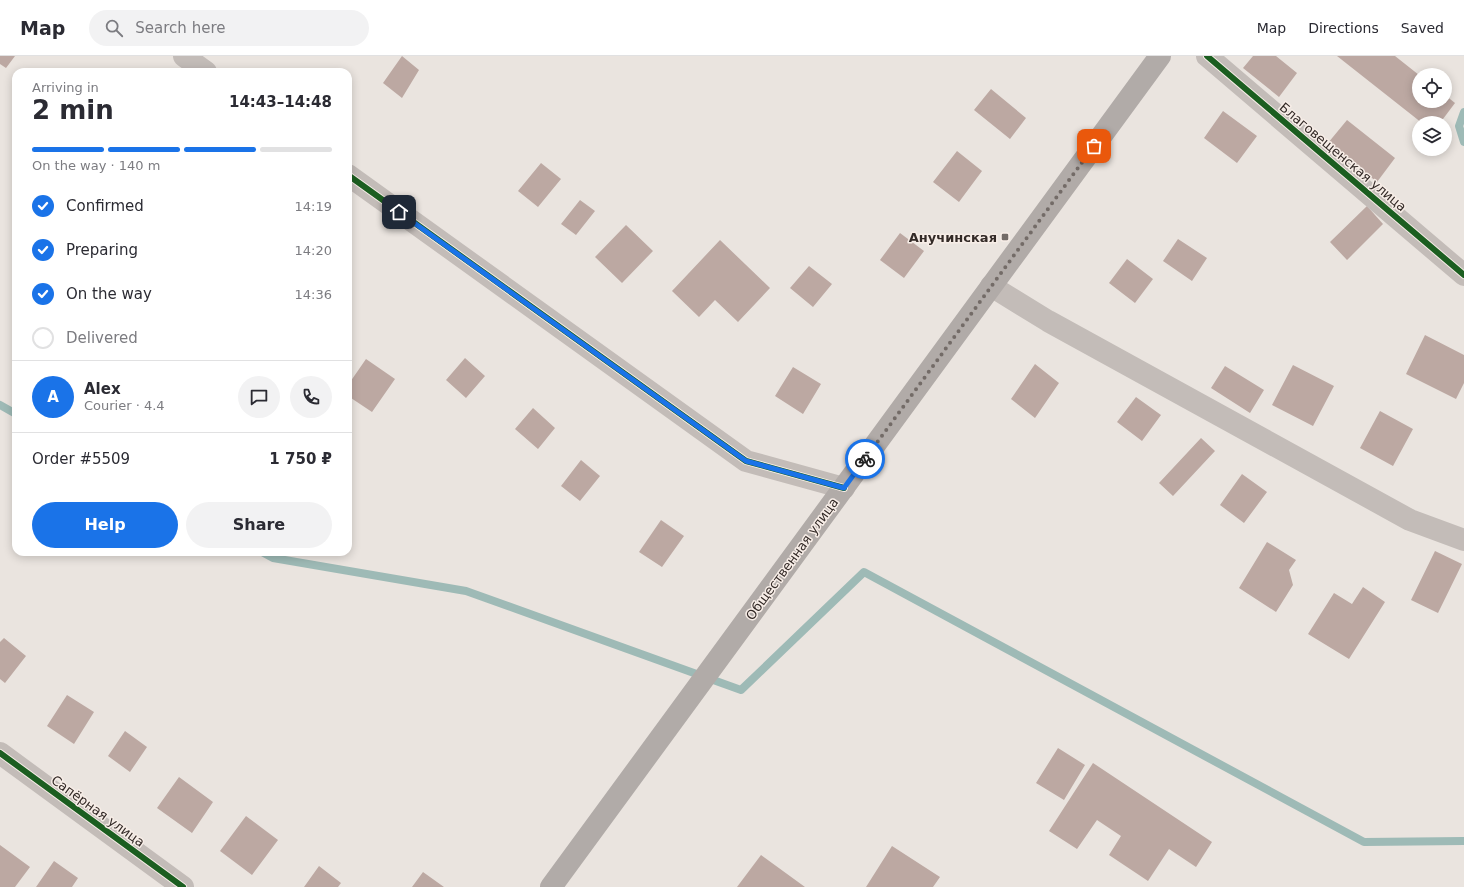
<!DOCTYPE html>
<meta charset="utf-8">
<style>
:root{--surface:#fff;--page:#f2f2f3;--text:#2b2b33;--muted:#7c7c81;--line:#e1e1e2;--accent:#1a73e8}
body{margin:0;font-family:"DejaVu Sans",sans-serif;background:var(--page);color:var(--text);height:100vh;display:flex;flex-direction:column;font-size:15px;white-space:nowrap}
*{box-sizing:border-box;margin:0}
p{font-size:13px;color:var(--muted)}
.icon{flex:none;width:22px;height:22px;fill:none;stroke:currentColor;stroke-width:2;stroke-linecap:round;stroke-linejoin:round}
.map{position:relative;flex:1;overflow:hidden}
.side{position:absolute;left:12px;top:12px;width:340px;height:488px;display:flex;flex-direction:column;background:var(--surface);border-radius:12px;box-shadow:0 2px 10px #0003}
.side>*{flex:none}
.controls{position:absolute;left:1412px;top:12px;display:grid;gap:8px}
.controls a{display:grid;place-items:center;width:40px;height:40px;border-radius:50%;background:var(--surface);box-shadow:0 2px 10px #0003;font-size:20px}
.pin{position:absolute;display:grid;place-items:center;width:34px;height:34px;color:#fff;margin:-17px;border-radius:8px;box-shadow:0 2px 6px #0006}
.courier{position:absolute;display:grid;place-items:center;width:40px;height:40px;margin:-20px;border:3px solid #1a73e8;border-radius:50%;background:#fff;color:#222;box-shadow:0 1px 5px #0007}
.headline em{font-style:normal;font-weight:700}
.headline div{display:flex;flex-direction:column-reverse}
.headline{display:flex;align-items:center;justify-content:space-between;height:68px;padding:0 20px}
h1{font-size:26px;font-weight:700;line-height:30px}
.bar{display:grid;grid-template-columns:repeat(4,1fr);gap:6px 4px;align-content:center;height:48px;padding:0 20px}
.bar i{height:5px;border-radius:3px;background:var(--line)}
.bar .current{background:var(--accent)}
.bar p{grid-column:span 4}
.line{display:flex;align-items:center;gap:10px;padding:0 20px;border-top:1px solid var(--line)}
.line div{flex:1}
.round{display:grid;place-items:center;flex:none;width:42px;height:42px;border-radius:21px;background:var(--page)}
ol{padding:0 20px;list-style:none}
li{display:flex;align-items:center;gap:12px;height:44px}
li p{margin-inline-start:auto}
li .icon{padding:4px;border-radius:50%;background:var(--accent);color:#fff;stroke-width:4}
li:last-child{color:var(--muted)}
li i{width:22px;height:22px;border:2px solid var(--line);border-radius:50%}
.button{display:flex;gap:8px;margin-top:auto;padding:8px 20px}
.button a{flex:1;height:46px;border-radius:24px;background:var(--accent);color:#fff;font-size:16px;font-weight:700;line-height:46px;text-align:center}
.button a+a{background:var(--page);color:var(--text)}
header{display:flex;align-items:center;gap:24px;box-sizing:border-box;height:56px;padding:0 20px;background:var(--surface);border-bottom:1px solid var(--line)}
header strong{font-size:19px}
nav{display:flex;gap:22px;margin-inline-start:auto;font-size:14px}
.search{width:280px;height:36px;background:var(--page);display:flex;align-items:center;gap:10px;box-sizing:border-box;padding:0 14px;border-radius:22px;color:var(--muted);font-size:15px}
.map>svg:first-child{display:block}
</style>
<header>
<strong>Map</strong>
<div class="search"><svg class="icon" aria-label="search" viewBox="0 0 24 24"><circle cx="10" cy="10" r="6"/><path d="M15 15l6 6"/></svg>Search here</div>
<nav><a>Map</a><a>Directions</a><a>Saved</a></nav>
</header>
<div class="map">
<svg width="1464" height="831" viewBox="0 0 1464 831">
<rect width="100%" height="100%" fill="#eae4df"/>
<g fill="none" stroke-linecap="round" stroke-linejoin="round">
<path stroke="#9ebab6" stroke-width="8" d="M1464,56L1459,70L1464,86
M0,349L16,358
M262,496L273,502L466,535L741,634L864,516L1364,786L1464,785"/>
</g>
<path fill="#bca8a2" d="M0,0H15L6,12L0,8Z
M402,0L419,14L402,42L383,27Z
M1253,0H1276L1297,17L1279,41L1243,12Z
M1337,0H1395L1419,19V45H1445V39L1455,47L1440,67H1422Z
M991,33L1026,62L1010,83L974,54Z
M1223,55L1257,80L1237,107L1204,82Z
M1347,64L1395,102L1377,126L1328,87Z
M957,95L982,115L959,146L933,126Z
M541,107L561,123L538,151L518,135Z
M580,144L595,155L576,179L561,168Z
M1367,150L1383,168L1347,204L1330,186Z
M626,169L653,195L622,227L595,201Z
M900,177L924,195L904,222L880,204Z
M1178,183L1207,202L1192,225L1163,205Z
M720,184L770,232L738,266L715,244L699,261L672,235Z
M1127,203L1153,223L1135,247L1109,227Z
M809,210L832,228L813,251L790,232Z
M1425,279L1464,299V327L1456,343L1406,318Z
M465,302L485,320L466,342L446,324Z
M366,303L395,323L372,356L348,340V329Z
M1035,308L1059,327L1035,362L1011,343Z
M1293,309L1334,330L1313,370L1272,349Z
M1225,310L1264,334L1250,357L1211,332Z
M793,311L821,328L803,358L775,340Z
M1136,341L1161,359L1142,385L1117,366Z
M533,352L555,372L538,393L515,373Z
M1380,355L1413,373L1393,410L1360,392Z
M1201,382L1215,395L1173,440L1159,427Z
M581,404L600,420L580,445L561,430Z
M1242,418L1267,436L1244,467L1220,449Z
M661,464L684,480L662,511L639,496Z
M1267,486L1296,504L1289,514L1293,529L1276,556L1239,532Z
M1435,495L1462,508L1438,557L1411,544Z
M1363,531L1385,546L1349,603L1308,578L1334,537L1352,548Z
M4,582L26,600L5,627L0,623V586Z
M67,639L94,656L74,688L47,670Z
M125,675L147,691L130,716L108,700Z
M1058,692L1085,709L1064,744L1036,727Z
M1093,707L1212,786L1196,811L1169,793L1148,825L1109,799L1121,780L1097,764L1077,793L1049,775Z
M179,721L213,746L192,777L157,752Z
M246,760L278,784L252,819L220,795Z
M0,789L30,811L15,831H0Z
M892,790L940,821L933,831H866Z
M761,799L805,831H737Z
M54,805L78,822L72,831H36Z
M319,810L341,827L338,831H304Z
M423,816L444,831H412Z"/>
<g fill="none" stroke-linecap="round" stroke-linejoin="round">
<path stroke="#c3bcb8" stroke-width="22" d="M184,0L206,16
M1207,0L1464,219
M348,119L746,405L844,432
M991,230L1048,265L1410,464L1464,484
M0,697L183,831"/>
<path stroke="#b1aba8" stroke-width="22" d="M551,831L1160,0"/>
<defs>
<path id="cycleway" d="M1207,0L1464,219
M348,119L746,405L844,432
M0,697L183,831"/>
</defs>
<use href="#cycleway" stroke="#f7ede7" stroke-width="8"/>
<use href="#cycleway" stroke="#1b5e20" stroke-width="6"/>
</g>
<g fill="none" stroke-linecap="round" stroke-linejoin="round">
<path stroke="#736b67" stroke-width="4" stroke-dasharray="0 7.2" d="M865,403L1094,90"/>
<path stroke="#1a73e8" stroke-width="5" d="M399,156L746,405L844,432L865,403"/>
</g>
<rect fill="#736b67" stroke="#f7ede7" stroke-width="1.5" x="1001" y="177" width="8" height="8" rx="2"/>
<g text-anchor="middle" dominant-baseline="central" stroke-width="3" stroke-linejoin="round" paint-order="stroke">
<g font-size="13" fill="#332a27" stroke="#f7ede7">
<text transform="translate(1343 101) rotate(40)">Благовещенская улица</text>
<text transform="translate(792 503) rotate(-54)">Общественная улица</text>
<text transform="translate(98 755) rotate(36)">Сапёрная улица</text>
</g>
<g font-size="13" font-weight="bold" fill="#332a27" stroke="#f7ede7" text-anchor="end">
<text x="997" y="181">Анучинская</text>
</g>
</g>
</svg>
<div class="controls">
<a><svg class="icon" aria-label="locate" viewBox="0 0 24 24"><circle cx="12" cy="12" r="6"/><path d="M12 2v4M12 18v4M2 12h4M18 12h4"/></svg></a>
<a><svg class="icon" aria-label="layers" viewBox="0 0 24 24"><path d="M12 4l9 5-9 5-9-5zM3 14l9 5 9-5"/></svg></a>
</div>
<div class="pin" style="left:1094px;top:90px;background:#ea580c"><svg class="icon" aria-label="bag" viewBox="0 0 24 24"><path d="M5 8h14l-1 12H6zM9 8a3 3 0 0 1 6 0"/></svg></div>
<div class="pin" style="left:399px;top:156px;background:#1f2937"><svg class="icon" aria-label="home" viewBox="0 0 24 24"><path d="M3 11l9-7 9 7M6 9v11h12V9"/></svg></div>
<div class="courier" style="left:865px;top:403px"><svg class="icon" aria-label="bike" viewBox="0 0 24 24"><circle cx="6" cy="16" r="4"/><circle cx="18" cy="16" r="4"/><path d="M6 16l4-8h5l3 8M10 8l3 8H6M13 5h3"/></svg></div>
<section class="side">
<div class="headline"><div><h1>2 min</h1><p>Arriving in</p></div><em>14:43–14:48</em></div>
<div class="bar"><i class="current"></i><i class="current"></i><i class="current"></i><i></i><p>On the way · 140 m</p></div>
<ol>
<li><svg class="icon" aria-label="check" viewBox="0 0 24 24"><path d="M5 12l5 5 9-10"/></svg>Confirmed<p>14:19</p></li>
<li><svg class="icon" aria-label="check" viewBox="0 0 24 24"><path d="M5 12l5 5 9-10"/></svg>Preparing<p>14:20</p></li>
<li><svg class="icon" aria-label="check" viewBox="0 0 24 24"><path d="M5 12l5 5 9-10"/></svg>On the way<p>14:36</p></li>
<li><i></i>Delivered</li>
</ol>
<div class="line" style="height:72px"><b class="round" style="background:var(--accent);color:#fff">A</b><div><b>Alex</b><p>Courier · 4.4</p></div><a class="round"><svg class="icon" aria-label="chat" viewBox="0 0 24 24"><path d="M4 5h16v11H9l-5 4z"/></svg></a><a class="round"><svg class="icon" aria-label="phone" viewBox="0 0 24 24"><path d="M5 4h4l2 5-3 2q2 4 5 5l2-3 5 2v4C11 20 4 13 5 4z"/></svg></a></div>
<div class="line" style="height:52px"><div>Order #5509</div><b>1 750 ₽</b></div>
<div class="button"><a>Help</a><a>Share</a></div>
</section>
</div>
